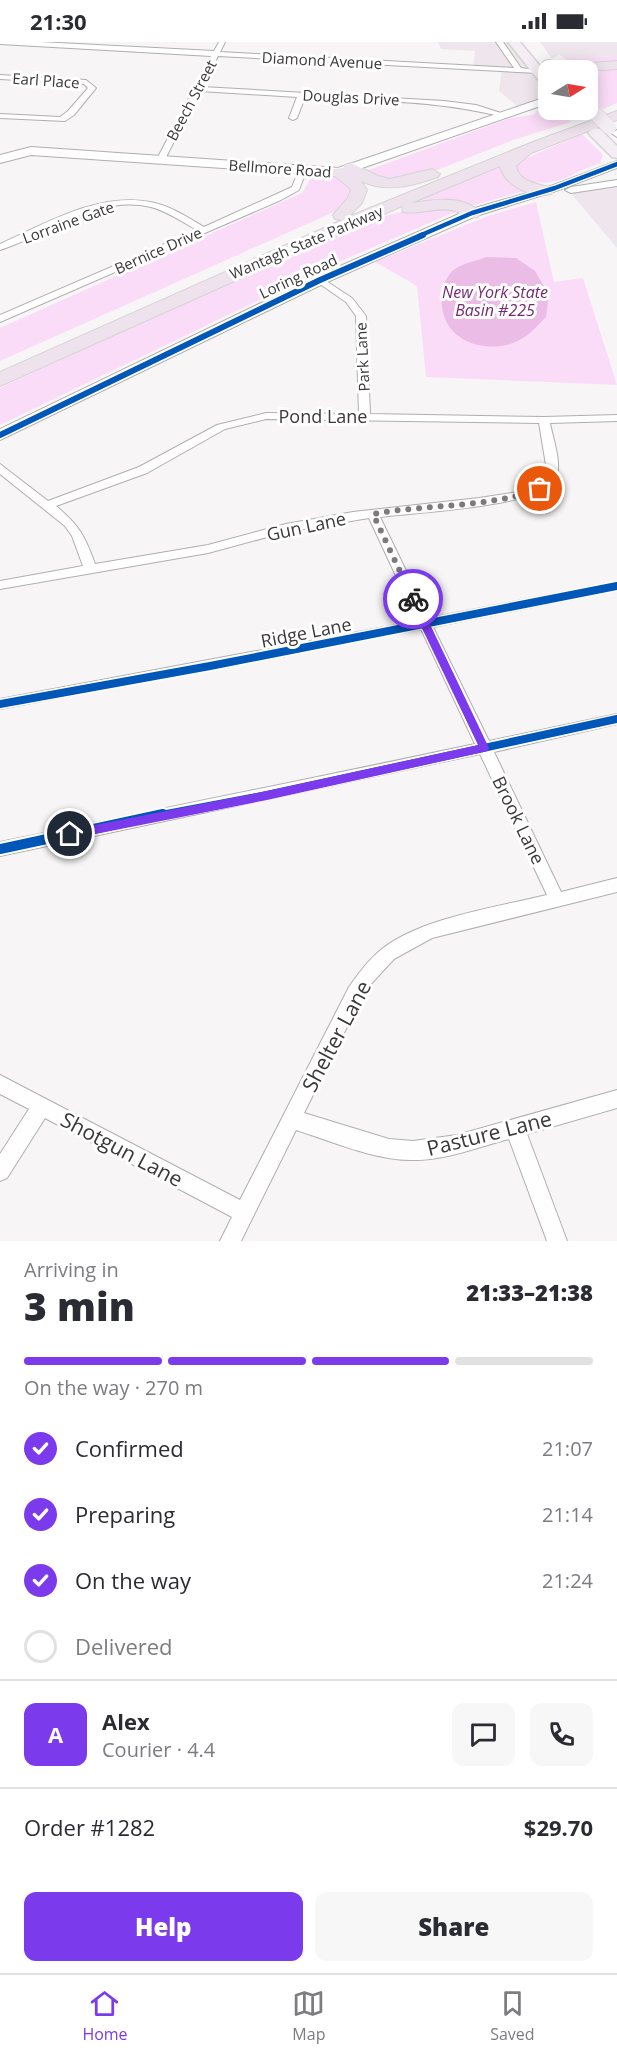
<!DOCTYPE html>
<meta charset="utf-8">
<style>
:root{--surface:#fff;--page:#f7f7f7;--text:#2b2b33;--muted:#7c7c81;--line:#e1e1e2;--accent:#7c3aed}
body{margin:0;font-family:"Open Sans",sans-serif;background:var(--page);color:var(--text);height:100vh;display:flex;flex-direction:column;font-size:22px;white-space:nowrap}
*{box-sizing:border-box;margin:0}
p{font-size:20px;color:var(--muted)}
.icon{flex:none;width:33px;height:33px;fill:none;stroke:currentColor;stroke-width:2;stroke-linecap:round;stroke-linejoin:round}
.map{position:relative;height:1199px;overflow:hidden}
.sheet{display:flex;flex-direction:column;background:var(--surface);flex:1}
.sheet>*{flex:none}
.needle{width:39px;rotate:79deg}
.buttons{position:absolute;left:538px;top:18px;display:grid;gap:12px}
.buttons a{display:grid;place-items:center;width:60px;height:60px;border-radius:12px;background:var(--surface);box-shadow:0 3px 15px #0003;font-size:30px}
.pin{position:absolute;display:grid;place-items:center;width:51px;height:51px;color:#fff;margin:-26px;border:3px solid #fff;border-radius:50%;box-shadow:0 2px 6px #0007}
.courier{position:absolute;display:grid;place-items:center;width:60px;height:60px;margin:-30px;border:4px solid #7c3aed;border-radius:50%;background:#fff;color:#222;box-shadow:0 2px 8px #0007}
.overview em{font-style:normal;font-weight:800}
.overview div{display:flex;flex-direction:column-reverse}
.overview{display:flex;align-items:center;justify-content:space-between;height:102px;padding:0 24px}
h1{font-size:39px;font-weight:800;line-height:45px}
.bar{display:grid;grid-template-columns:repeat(4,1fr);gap:9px 6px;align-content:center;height:72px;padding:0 24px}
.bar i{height:8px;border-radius:4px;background:var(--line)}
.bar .active{background:var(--accent)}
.bar p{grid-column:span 4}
.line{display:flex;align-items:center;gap:15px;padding:0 24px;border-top:2px solid var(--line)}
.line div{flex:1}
.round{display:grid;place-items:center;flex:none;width:63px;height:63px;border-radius:12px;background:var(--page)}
ol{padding:0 24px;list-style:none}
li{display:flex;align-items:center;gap:18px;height:66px}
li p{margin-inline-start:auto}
li .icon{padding:6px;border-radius:50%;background:var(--accent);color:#fff;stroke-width:4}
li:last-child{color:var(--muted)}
li i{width:33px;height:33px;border:3px solid var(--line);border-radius:50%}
.primary-button{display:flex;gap:12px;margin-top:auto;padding:12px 24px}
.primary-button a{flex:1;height:69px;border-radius:12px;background:var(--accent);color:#fff;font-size:24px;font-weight:800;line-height:69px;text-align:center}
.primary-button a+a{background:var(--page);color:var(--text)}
.status{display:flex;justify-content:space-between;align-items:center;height:42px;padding:0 30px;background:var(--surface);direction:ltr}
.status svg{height:16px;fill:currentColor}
.tab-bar{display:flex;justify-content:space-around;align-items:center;height:84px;border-top:2px solid var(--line);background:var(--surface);font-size:16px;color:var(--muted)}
.tab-bar a{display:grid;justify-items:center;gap:3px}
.tab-bar .active{color:var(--accent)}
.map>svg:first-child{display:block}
</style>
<div class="status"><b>21:30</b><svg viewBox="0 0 49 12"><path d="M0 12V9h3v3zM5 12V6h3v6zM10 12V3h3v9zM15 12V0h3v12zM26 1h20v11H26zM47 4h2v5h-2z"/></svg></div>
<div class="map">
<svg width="617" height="1199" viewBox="0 0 617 1199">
<rect width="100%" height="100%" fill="#f8f5f7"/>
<path fill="#eee6ec" d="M438,0H510L526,24L549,49V55L519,66L499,49L502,28L473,27L475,9L441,7Z
M540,0H617V14L565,16L559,13L552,17Z
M617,143V206L568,148Z"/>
<path fill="#fbdcf8" d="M561,13L565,16L617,14V20L576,24L562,23L565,17Z
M617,26V61L603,67L588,53V34L605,28Z
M538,68C553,66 560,69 571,80L513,98L412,138L387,139L366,129L510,76L533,73Z
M582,92L603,113L600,121C565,133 557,149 518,136L513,122Z
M509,118L524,149L475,163L411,160Z
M314,131L343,137L353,145L354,155L343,166L0,319V286L302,151Z
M536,160L554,240L583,236L617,343L426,335L417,244L375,220L488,174Z
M448,164L457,169L334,222L0,383V346L226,241L376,176L410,168Z"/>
<path fill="#eabce6" d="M486,215L516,216L535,229L549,253L546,275C537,284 526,297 513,301C475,313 437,293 442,251C443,242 448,232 455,227C463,221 477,219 486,215Z"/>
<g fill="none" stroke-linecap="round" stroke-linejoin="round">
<defs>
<path id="minor" d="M0,0H39L214,9L219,0H225L220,10L514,26L496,0H503L521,26L541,29L537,31L218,14L202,45L444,59L476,63L507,73L503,75C439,58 371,59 305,55L297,76L293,78L289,76L297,55L200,49L165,117L161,119L157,117L211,14L0,2Z
M0,33L86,38L96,46L74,73L65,79L0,76V72L60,75L68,69L88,46L84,42L0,37Z
M300,125L307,127L299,148L281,158L0,280V273L197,188C182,180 167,169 151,165C97,152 48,193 0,208V202C45,182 98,150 150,160C169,163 187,175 204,185L292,145Z
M320,235L352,256L366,274L370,372L544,375L617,373V379L550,381C553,398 564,425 554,440C539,464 412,471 380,475L429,576L617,540V548L433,585L489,699L617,672V682L494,710L561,850L617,836V850L432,896L394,917L371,942L361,957L304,1071L389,1097L413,1099L457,1093L617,1048V1066L527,1092L567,1199H547L509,1097C478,1105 444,1119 411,1118C374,1118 331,1099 296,1088L241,1199H220L232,1175L45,1076L7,1136L0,1139V1112L29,1067L0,1052V1033L240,1158L349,945C358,932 369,917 382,907C421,876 497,865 547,853L480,712C320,747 160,779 0,814V800C158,767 317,736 475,702L421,587L0,667V657L417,579L369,476L286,490L208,511L0,547V539L83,524L72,494L65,484L0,432V422L48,459L139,425L217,383L266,371L359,372L356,274L346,260L317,240V236ZM266,377L539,381L547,429L544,437L536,444L524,449L479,456L353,470L286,482L208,503L95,522C85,494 79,483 56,464L147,431L225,387Z"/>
<path id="tertiary" d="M617,88V95L611,91Z
M617,119V126L559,148L476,174L325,241L0,398V387L315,235L468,168L551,144Z
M617,138V144L571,151L565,148L571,145Z"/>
<path id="secondary" d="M549,54V61L339,134L31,113L0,121V113L31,105L338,126Z"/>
<path id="primary" d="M508,0H520L549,35V47L545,46Z
M566,68H580L581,70L575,74Z
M595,86L600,87L617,104V116L612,115L590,93L588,90Z"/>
<path id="motorway" d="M549,18L568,23L617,19V27L588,29L558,28L544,25L542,22L544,19Z
M617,69V78L531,111L516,124C519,140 537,141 551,146L553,149L551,152C532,157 504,143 500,124L411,161C431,158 465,152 480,171L478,175C467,177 461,170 451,168C435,165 418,173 403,170L402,164L0,344V330L342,178L335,177L333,173L348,156L351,148C346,140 336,138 331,130L333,127L343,126L345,123L351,121L378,134L390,137L432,127L440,132L438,135C412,144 387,151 361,139L367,148L362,161L348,175L533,100Z"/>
</defs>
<use href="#minor" stroke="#b0afb0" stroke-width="2"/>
<use href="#tertiary" stroke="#b0afb0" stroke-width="2"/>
<use href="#secondary" stroke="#b0afb0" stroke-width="2"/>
<use href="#primary" stroke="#d5d3d4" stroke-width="3"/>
<use href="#motorway" stroke="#d5d3d4" stroke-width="2"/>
<use href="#minor" fill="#fefefe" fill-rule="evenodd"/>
<use href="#tertiary" fill="#fefefe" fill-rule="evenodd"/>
<use href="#secondary" fill="#fefefe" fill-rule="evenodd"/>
<use href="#primary" fill="#f5edf4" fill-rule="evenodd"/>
<use href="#motorway" fill="#eee3ed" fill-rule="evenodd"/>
<defs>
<path id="primary-bridge" d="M589,65L609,85"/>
</defs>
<use href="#primary-bridge" stroke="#d5d3d4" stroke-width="15" stroke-linecap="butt"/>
<use href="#primary-bridge" stroke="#f5edf4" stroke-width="14"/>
<defs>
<path id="cycleway-far3" d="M419,194L472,171L555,146L617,122"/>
<path id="cycleway-far2" d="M0,393L320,238L423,193"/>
<path id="cycleway-far1" d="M0,662L210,624L617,544
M156,774L267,753L617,677"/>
<path id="cycleway" d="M0,807L163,772"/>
</defs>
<use href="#cycleway-far3" stroke="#fff" stroke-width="7"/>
<use href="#cycleway-far2" stroke="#fff" stroke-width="9"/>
<use href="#cycleway-far1" stroke="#fff" stroke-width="11"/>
<use href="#cycleway" stroke="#fff" stroke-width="14"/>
<use href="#cycleway-far3" stroke="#0057b8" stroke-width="4.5"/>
<use href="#cycleway-far2" stroke="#0057b8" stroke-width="6"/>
<use href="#cycleway-far1" stroke="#0057b8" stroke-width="8"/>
<use href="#cycleway" stroke="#0057b8" stroke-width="10"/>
</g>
<path fill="#7c3aed" d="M413,553L418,557L489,706L488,709L267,758L70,797L66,796V789L70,788L267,749L478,703L408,557Z"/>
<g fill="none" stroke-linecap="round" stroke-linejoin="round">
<path stroke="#7c7a7c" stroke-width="6" stroke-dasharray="0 10.8" d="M413,557L373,472C428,462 487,466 540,447"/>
</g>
<g text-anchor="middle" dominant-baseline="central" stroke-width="6" stroke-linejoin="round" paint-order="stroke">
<g font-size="15" fill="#3a383a" stroke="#fff">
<text transform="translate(322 18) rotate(3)">Diamond Avenue</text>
<text transform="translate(46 38) rotate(4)">Earl Place</text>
<text transform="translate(351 55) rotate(3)">Douglas Drive</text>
<text transform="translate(191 58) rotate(-62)">Beech Street</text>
<text transform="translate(280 126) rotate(4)">Bellmore Road</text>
<text transform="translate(68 180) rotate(-20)">Lorraine Gate</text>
<text transform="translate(306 200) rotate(-23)">Wantagh State Parkway</text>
<text transform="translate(158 208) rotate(-24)">Bernice Drive</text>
<text transform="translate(298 234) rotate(-25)">Loring Road</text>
<text transform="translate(362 315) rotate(-93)">Park Lane</text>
</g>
<g font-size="16" font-style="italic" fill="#742a71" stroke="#fff">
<text x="495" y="250">New York State<tspan x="495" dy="18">Basin #225</tspan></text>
</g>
<g font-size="18" fill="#3a383a" stroke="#fff">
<text x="323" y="374">Pond Lane</text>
<text transform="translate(306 484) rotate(-12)">Gun Lane</text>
<text transform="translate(306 590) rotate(-11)">Ridge Lane</text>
<text transform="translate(519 778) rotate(64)">Brook Lane</text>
</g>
<g font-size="21" fill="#3a383a" stroke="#fff">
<text transform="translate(336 994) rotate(-62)">Shelter Lane</text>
<text transform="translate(489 1091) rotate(-14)">Pasture Lane</text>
<text transform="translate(122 1107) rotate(28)">Shotgun Lane</text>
</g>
</g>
</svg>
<div class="buttons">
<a><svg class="needle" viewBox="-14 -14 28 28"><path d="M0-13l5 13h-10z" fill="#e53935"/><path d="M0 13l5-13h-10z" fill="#7c7c81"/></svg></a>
</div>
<div class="pin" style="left:540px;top:447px;background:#ea580c"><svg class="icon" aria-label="bag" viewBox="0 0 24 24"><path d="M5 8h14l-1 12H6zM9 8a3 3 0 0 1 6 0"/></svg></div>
<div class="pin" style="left:70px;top:792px;background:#1f2937"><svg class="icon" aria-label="home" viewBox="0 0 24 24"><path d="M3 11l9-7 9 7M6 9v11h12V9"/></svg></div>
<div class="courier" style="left:413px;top:557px"><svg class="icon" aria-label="bike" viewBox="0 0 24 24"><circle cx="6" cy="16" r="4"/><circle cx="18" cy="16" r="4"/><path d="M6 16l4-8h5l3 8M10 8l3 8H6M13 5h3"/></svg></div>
</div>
<section class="sheet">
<div class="overview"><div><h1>3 min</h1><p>Arriving in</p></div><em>21:33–21:38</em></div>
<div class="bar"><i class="active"></i><i class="active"></i><i class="active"></i><i></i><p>On the way · 270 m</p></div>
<ol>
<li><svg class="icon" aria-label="check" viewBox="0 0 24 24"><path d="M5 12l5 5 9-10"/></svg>Confirmed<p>21:07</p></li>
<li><svg class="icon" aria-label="check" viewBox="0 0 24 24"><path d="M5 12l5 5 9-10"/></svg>Preparing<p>21:14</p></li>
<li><svg class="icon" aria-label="check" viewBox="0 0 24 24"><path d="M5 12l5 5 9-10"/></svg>On the way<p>21:24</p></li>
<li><i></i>Delivered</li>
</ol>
<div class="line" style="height:108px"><b class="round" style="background:var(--accent);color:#fff">A</b><div><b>Alex</b><p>Courier · 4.4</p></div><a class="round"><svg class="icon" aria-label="chat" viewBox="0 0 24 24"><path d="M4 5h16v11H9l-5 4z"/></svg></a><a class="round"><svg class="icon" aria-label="phone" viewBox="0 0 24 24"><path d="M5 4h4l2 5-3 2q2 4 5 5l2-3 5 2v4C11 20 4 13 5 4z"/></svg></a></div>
<div class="line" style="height:78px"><div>Order #1282</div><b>$29.70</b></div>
<div class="primary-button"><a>Help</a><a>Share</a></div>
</section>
<nav class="tab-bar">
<a class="active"><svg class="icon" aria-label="home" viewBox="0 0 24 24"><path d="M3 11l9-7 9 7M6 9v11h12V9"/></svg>Home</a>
<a><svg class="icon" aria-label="map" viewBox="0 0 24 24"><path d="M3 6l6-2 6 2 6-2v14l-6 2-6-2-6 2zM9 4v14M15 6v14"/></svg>Map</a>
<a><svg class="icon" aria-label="saved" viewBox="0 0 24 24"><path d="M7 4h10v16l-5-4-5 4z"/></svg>Saved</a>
</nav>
